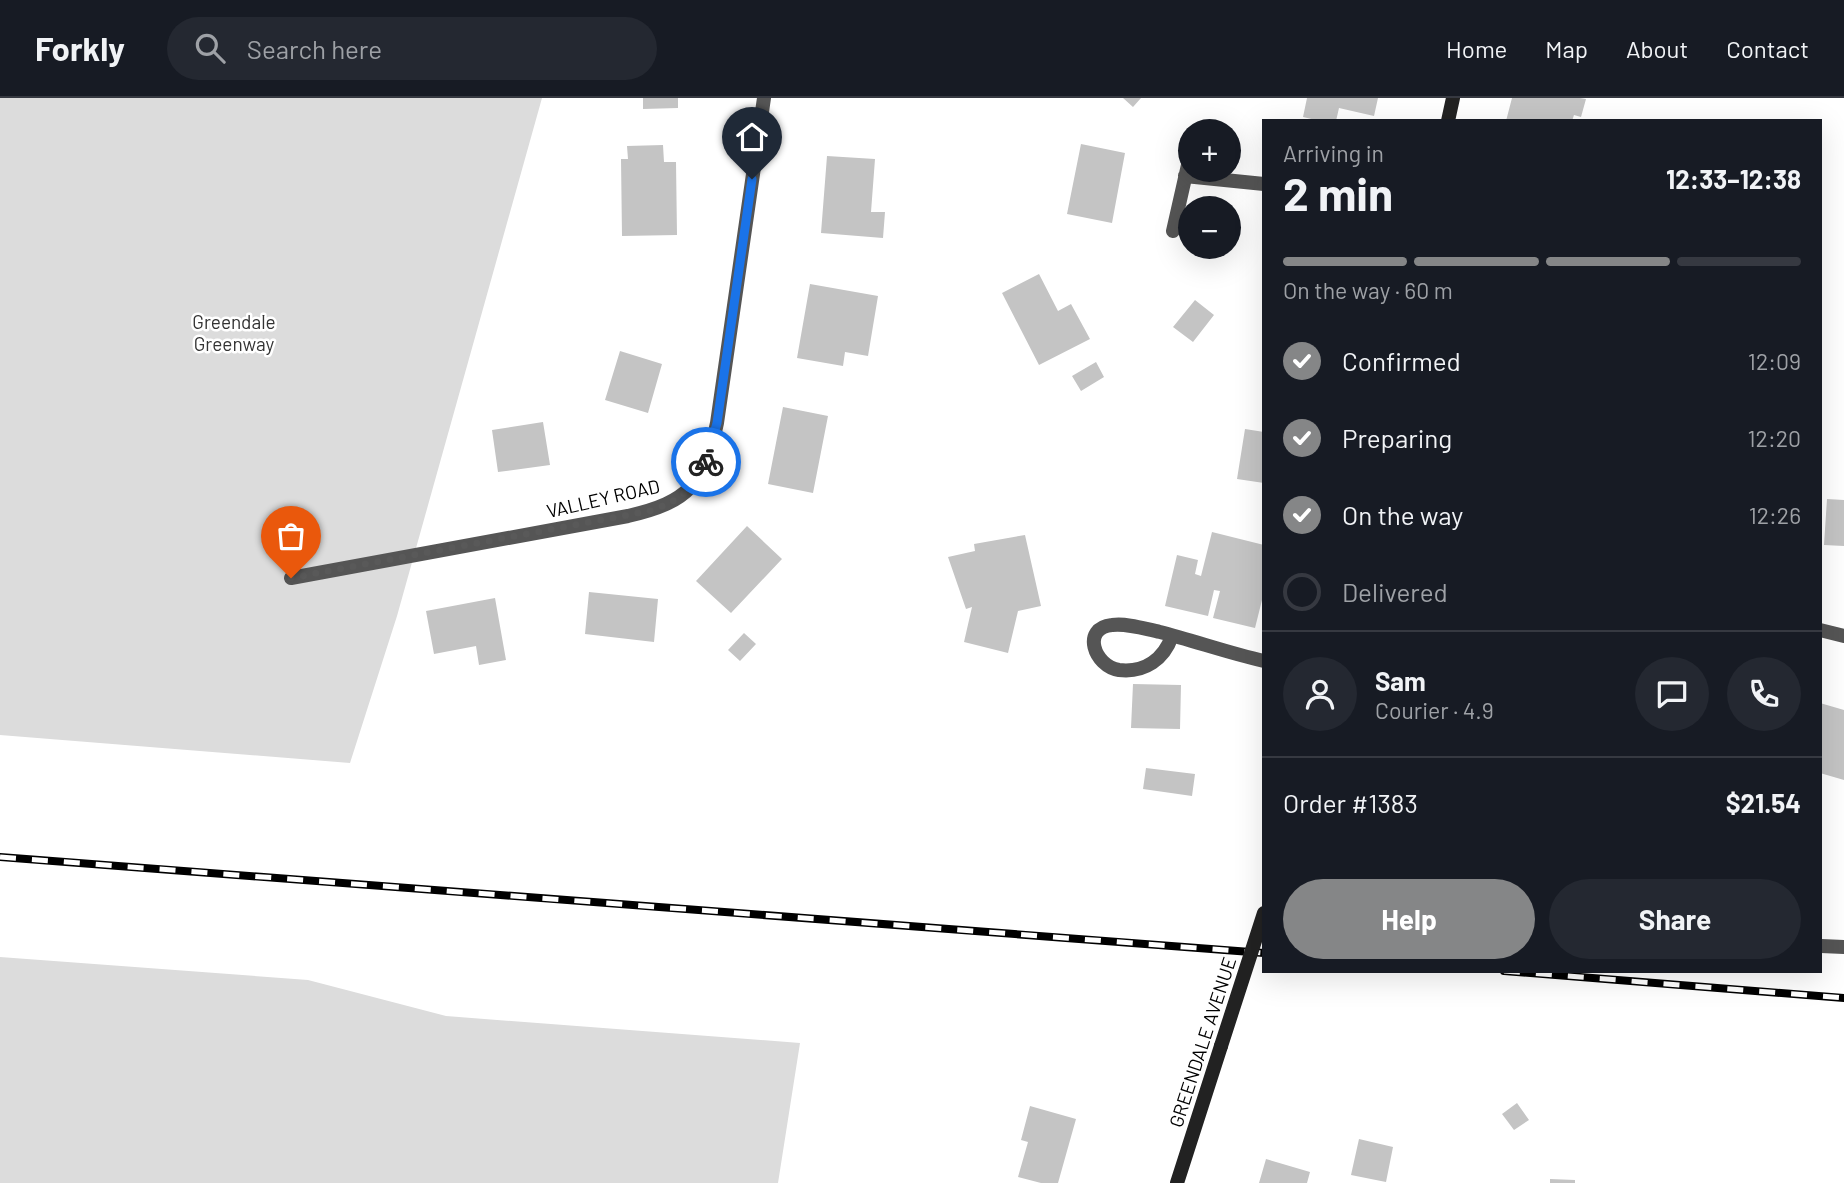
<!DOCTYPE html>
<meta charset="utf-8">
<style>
:root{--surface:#171b24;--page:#242831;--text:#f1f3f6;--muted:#9ea1a6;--line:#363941;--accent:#858687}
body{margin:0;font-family:Barlow,sans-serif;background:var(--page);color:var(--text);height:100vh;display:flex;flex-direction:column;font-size:26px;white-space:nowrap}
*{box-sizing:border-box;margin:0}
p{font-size:23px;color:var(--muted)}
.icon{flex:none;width:38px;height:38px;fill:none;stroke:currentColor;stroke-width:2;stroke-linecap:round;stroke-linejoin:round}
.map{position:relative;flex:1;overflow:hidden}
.details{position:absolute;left:1262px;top:21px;width:560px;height:854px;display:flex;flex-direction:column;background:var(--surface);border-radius:0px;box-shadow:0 7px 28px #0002}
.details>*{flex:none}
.tools{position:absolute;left:1178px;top:21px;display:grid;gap:14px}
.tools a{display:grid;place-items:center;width:63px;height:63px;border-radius:50%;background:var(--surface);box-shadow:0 7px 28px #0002;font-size:35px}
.pin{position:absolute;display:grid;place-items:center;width:60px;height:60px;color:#fff;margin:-72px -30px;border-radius:50% 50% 50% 0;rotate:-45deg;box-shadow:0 0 7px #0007}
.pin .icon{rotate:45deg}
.courier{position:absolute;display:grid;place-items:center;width:70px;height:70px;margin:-35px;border:5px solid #1a73e8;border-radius:50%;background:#fff;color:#222;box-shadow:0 2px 9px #0007}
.head em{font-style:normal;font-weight:700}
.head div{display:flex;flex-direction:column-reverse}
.head{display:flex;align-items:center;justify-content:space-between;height:119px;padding:0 21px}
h1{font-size:46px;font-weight:700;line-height:52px}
.bar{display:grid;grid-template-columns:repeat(4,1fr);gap:10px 7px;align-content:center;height:84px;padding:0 21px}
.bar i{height:9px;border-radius:5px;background:var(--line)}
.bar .selected{background:var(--accent)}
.bar p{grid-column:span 4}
.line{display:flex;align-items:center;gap:18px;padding:0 21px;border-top:2px solid var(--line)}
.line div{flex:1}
.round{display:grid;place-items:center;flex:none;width:74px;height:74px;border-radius:37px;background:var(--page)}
ol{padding:0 21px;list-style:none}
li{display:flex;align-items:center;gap:21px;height:77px}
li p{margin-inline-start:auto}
li .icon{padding:7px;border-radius:50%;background:var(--accent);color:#fff;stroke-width:4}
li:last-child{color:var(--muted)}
li i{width:38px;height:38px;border:4px solid var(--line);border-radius:50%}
.primary-button{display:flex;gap:14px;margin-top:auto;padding:14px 21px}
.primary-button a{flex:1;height:80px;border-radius:42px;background:var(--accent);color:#fff;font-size:28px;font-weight:700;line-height:80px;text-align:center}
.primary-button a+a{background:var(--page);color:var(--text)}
header{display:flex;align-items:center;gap:42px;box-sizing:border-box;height:98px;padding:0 35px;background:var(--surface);border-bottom:2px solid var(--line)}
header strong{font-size:33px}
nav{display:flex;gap:38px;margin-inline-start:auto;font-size:24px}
.search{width:490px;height:63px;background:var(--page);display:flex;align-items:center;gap:18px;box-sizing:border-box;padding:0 24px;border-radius:38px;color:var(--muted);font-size:26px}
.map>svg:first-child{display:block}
</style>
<header>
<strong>Forkly</strong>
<div class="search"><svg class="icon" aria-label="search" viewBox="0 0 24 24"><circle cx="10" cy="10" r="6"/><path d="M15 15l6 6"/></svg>Search here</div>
<nav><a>Home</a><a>Map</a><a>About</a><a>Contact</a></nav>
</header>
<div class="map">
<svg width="1844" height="1085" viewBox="0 0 1844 1085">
<rect width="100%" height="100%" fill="#fff"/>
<path fill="#dcdcdc" d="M0,0H542L397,518L350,665L0,637Z
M0,859L308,882L446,918L800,945L778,1085H0Z"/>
<path fill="#c4c4c4" d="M643,0H678V10L643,11Z
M1123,0H1141L1133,9Z
M1307,0H1378L1374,18L1339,10L1336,23H1320L1303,19Z
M1512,0H1580L1586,1L1581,19L1574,17L1572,23H1506Z
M1081,46L1125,55L1112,125L1067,116Z
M663,47L664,64H676L677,137L622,138L621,61H628L627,48Z
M827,58L875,61L871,114H885L883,140L821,135Z
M1039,176L1058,213L1071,206L1090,241L1039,267L1002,195Z
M810,186L878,198L868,258L845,254L843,268L797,260Z
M1195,202L1214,217L1193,244L1173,229Z
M620,253L662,266L648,315L605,302Z
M1096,264L1104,279L1081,293L1072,278Z
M783,309L828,318L813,395L768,386Z
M543,324L550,367L498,374L492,332Z
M1245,331L1264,334V385L1237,381Z
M1827,401L1844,402V448L1824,447Z
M747,428L782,461L731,515L696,483Z
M1212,434L1264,447V494L1255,530L1213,520L1220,493L1214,492L1208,518L1165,508L1177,457L1198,462L1195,476L1201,478Z
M1025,437L1041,508L1018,513L1008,555L964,544L972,509L966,511L948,459L975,453L974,446Z
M589,494L658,501L654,544L585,536Z
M495,500L506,562L479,567L476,548L434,556L426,513Z
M744,535L756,546L740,563L728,552Z
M1133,586L1181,587L1180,631L1131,630Z
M1820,605L1844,612V682L1820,675Z
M1146,670L1195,676L1192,698L1143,691Z
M1517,1005L1529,1022L1514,1032L1502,1016Z
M1030,1008L1076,1021L1058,1085H1041L1018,1079L1028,1044L1021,1042Z
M1359,1041L1393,1049L1386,1084L1351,1077Z
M1266,1061L1310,1074L1307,1085H1259Z
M1550,1081L1575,1082V1085H1550Z"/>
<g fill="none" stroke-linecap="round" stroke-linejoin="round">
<path stroke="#555" stroke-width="14" d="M1172,538C1164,561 1145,575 1119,572C1094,568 1081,530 1112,527C1128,525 1145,531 1160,534C1195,543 1229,555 1264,563
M1821,848L1844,849"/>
<path stroke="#555" stroke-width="14" d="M1185,78L1264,86
M1173,133L1190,58
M291,480L628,418C689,404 704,386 717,325L764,0
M1820,532L1844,538"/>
<path stroke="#222" stroke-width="14" d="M1448,23L1453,0
M1177,1085L1221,948"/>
<defs>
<path id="rail" d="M0,759L1264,855
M1504,873L1844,900"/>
</defs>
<use href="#rail" stroke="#000" stroke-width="8"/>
<use href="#rail" stroke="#fff" stroke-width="5" stroke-dasharray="16" stroke-linecap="butt"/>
<path stroke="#222" stroke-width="14" d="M1221,948L1264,815"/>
</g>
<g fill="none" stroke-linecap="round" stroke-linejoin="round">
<path stroke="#595959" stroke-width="7" stroke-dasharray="0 12.6" d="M291,480L649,413C676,405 695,391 706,364"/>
<path stroke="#1a73e8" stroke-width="9" d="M706,364L717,325L752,81"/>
</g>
<g text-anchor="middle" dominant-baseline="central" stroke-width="5" stroke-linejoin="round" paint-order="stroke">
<g font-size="19" fill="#333" stroke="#fff">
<text x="234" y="223">Greendale<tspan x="234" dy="22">Greenway</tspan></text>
</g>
<g font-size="19" fill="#000" stroke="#fff">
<text transform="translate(603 400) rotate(-13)">VALLEY ROAD</text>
<text transform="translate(1202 944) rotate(-72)">GREENDALE AVENUE</text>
</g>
</g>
</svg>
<div class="tools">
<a>+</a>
<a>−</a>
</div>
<div class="pin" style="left:291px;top:480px;background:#ea580c"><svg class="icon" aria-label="bag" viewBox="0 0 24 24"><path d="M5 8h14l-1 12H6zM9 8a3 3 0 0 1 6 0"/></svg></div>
<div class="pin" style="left:752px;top:81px;background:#1f2937"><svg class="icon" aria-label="home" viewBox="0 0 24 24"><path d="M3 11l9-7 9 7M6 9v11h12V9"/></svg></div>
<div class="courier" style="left:706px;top:364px"><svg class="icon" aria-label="bike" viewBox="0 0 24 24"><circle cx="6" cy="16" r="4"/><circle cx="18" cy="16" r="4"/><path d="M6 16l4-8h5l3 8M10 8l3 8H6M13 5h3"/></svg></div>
<section class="details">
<div class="head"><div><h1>2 min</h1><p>Arriving in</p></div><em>12:33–12:38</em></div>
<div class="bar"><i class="selected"></i><i class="selected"></i><i class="selected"></i><i></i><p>On the way · 60 m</p></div>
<ol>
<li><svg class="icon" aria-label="check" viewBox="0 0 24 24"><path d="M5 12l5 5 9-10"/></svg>Confirmed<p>12:09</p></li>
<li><svg class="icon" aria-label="check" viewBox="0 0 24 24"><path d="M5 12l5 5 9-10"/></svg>Preparing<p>12:20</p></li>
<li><svg class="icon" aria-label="check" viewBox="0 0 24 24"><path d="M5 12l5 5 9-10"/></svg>On the way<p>12:26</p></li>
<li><i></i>Delivered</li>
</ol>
<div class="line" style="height:126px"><a class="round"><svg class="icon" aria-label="person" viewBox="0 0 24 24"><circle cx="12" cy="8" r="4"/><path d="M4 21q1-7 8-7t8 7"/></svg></a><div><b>Sam</b><p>Courier · 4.9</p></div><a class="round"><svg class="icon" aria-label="chat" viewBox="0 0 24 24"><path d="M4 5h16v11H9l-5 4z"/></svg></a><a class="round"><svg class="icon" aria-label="phone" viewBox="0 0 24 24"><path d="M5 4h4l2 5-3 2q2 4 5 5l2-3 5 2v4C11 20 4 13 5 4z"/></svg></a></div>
<div class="line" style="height:91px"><div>Order #1383</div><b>$21.54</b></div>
<div class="primary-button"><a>Help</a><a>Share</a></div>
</section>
</div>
